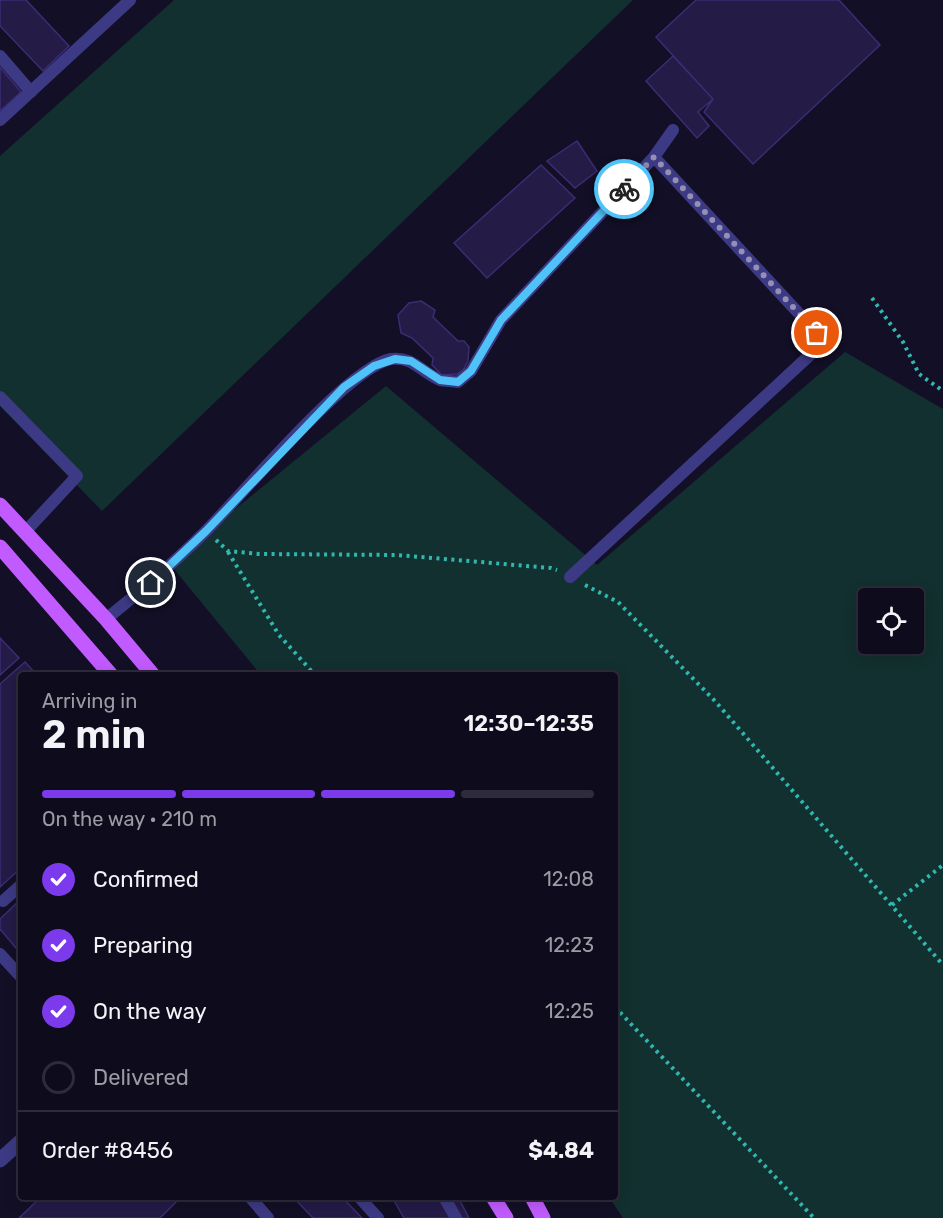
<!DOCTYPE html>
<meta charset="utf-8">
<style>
:root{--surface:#0e0b1c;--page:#1c1929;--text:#f1f3f6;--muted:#9b9ba3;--line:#2e2b3b;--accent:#7c3aed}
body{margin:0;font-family:Rubik,sans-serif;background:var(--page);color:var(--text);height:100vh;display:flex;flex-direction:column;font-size:22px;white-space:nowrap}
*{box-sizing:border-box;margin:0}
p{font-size:20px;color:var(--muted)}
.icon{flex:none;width:33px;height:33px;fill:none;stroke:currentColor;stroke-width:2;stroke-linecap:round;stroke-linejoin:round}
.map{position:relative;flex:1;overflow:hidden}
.sheet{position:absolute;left:18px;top:672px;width:600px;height:528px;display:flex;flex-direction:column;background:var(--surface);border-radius:6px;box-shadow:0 3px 15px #0003,0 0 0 2px var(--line)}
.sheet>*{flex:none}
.buttons{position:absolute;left:858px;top:588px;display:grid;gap:12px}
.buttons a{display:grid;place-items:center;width:66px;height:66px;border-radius:6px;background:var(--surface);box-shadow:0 3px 15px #0003,0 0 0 2px var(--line);font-size:30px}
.pin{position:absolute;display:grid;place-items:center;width:51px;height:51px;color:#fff;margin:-26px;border:3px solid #fff;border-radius:50%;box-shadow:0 2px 6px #0007}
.courier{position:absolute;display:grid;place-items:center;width:60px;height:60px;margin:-30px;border:4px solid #4fc3f7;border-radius:50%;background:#fff;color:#222;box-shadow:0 2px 8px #0007}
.head em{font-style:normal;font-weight:600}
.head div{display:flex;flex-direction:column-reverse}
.head{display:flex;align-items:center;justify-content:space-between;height:102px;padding:0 24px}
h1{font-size:39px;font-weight:600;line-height:45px}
.bar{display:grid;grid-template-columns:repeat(4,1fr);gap:9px 6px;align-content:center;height:72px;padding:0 24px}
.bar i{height:8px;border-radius:4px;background:var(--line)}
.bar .active{background:var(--accent)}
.bar p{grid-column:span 4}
.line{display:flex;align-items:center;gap:15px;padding:0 24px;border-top:2px solid var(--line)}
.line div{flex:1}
ol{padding:0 24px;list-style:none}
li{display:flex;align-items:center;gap:18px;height:66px}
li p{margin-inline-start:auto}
li .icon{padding:6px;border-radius:50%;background:var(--accent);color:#fff;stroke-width:4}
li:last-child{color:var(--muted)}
li i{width:33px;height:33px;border:3px solid var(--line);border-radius:50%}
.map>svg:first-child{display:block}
</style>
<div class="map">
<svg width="943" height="1218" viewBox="0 0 943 1218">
<rect width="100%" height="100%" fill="#130f26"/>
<path fill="#12302f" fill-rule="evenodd" d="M174,0H633L102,511L0,406V156Z
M845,352L943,409V1218H623L609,1197H615V675H261L169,563L386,386L597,565ZM868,598H914V644H868Z"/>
<path fill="#241b47" stroke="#3b2d73" stroke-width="1.5" d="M0,0H26L69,46L43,71L0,26Z
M696,0H839L880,45L753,164L704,112L713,99L656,37Z
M673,56L713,99L698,112L709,126L697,138L646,81Z
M0,67L21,92L0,111Z
M577,141L597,171L575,188L547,161Z
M541,165L575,198L487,278L454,243Z
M421,301L435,310L433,317L458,341H464L469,347L468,361L463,370L457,374L442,375L432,365L433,358L412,338L401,333L398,315L409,303Z
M0,638L19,658L0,675Z
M25,662L37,675H21V868L0,887V684Z
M21,899V954L0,929V919Z
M41,1197H181L160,1218H19Z
M293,1197H342L362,1218H313Z
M392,1197H458L469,1218H404Z"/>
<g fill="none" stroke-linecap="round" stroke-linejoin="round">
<path stroke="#2fb8b0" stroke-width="4" stroke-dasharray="3 4.5" stroke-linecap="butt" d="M872,298L903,342L919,374L943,391
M216,540L228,551L259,554L397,555L551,568L557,570
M228,552L279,635L315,675
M585,585L618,602L715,701L943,965
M892,905L943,865
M615,1007L814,1218"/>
<path stroke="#3d3a85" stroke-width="12" d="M0,56L31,92
M0,120L130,0
M0,397L77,476L25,532
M570,577L811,354L817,333L654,157
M106,619C141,591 174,563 205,532C242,495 348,367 391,359C413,356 422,373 440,380C445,381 453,381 458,382L471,371L501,320L654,157L673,130
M3,901L21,885
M0,954L21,977
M250,1197L268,1218
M359,1197L378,1218
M444,1197L456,1218"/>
<path stroke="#3d3a85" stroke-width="15" d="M0,1160L21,1141"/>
<path stroke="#c25bff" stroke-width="15" d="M0,505L106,619L153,675
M0,547L111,675
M493,1197L506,1218
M532,1197L543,1218"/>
</g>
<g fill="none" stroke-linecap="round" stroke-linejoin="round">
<path stroke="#948fb3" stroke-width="6" stroke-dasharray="0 10.8" d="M624,189L654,157L817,333"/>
<path stroke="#4fc3f7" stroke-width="8" d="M151,583L206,531L344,387L374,366L395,359L411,361L440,380L458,382L471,371L501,320L624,189"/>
</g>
</svg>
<div class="buttons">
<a><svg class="icon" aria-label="locate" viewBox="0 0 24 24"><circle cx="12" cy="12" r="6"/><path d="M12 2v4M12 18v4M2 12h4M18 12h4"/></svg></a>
</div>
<div class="pin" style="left:817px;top:333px;background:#ea580c"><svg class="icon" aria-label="bag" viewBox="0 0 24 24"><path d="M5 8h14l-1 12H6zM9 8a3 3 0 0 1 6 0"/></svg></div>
<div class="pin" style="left:151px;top:583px;background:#1f2937"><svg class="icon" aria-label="home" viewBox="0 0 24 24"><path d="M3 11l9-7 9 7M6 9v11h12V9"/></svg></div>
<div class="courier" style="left:624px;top:189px"><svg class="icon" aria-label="bike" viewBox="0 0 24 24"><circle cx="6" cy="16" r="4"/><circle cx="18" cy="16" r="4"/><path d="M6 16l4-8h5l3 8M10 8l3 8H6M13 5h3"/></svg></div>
<section class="sheet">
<div class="head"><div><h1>2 min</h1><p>Arriving in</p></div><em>12:30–12:35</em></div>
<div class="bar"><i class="active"></i><i class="active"></i><i class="active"></i><i></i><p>On the way · 210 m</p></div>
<ol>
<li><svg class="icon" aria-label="check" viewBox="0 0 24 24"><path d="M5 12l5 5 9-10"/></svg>Confirmed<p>12:08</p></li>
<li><svg class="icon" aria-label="check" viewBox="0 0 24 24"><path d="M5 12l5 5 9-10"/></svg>Preparing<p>12:23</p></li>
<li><svg class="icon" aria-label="check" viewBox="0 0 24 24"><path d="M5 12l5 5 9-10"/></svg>On the way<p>12:25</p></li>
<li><i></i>Delivered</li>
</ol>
<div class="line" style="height:78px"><div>Order #8456</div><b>$4.84</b></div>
</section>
</div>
